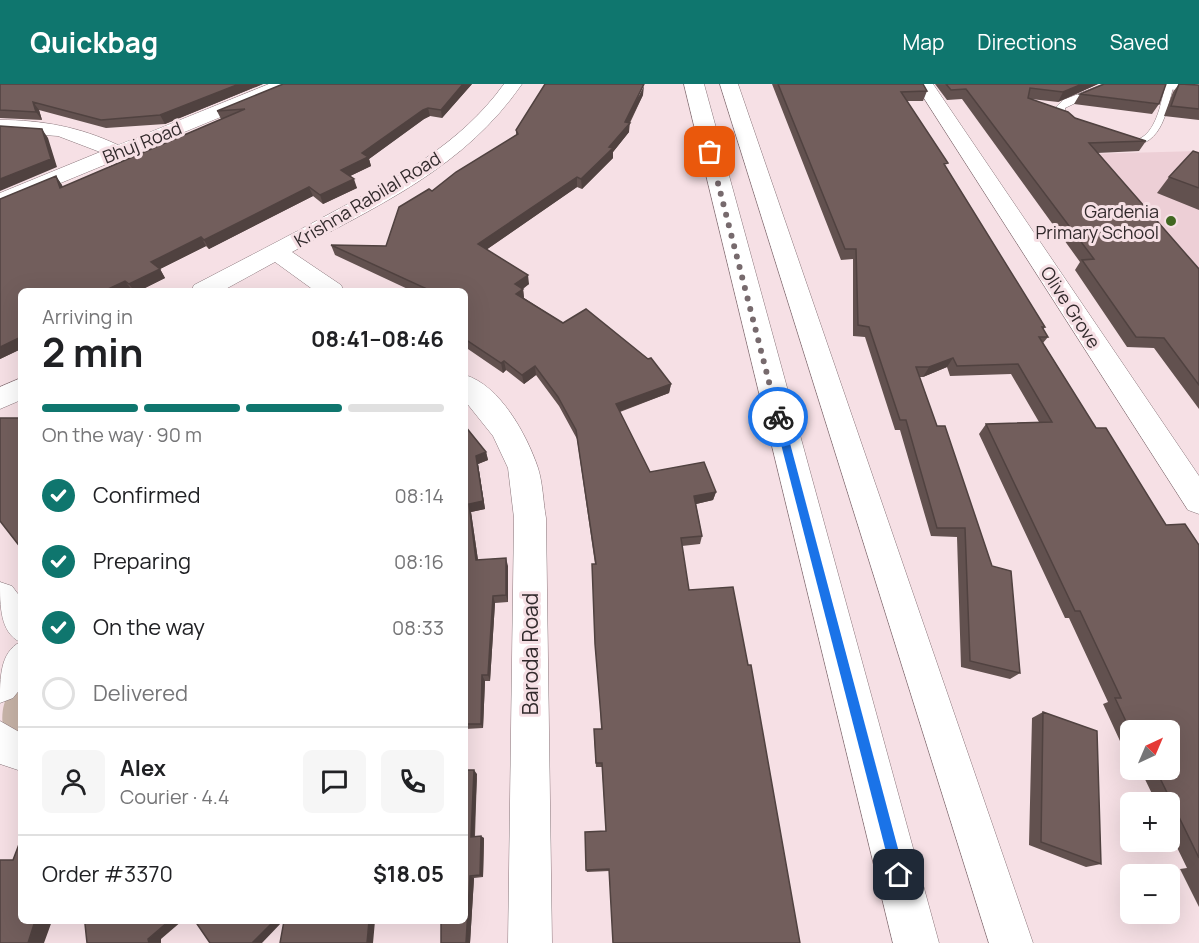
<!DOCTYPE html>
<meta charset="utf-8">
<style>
:root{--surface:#fff;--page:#f6f6f6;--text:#202124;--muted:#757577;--line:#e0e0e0;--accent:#0f766e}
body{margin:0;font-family:Manrope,sans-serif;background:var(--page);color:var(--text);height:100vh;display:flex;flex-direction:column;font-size:22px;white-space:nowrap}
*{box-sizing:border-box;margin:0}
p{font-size:20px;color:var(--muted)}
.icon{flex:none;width:33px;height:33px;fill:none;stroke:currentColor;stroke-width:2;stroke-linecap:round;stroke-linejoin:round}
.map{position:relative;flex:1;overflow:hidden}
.drawer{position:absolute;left:18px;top:204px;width:450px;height:636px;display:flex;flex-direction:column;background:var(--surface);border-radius:9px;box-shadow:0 6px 24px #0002}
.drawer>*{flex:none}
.needle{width:39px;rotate:44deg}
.tools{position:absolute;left:1120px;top:636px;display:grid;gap:12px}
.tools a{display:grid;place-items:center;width:60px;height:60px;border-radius:9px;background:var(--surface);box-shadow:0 6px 24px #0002;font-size:30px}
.pin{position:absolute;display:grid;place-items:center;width:51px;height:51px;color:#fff;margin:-26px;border-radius:12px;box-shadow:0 3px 9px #0006}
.courier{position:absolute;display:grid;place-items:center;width:60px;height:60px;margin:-30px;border:4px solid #1a73e8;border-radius:50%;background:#fff;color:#222;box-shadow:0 2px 8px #0007}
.head em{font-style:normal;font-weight:700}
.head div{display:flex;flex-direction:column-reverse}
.head{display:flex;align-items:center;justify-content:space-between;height:102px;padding:0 24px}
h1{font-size:39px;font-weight:700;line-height:45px}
.bar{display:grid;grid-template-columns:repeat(4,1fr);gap:9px 6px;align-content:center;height:72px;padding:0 24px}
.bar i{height:8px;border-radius:4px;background:var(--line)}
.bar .on{background:var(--accent)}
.bar p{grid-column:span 4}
.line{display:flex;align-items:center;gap:15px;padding:0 24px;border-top:2px solid var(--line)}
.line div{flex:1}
.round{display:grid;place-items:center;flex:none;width:63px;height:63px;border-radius:9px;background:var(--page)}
ol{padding:0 24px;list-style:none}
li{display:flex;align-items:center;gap:18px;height:66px}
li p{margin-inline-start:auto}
li .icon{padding:6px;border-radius:50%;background:var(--accent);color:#fff;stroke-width:4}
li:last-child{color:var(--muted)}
li i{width:33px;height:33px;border:3px solid var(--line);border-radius:50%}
header{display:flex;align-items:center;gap:36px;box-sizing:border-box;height:84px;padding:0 30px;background:var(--accent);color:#fff}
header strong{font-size:28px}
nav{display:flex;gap:33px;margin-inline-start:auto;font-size:21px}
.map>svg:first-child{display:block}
</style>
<header>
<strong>Quickbag</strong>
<nav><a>Map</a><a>Directions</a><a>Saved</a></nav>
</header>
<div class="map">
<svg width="1199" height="859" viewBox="0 0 1199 859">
<rect width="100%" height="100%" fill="#f6e0e5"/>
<path fill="#edcfd6" d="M1199,67V204L1088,70Z"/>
<path fill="#c8b4a8" d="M21,589V658L3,642C0,620 9,607 21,589Z"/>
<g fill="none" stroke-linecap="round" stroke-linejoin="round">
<defs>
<path id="lane" d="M1104,0H1116L1065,24V28L1075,38V42H1069L1055,29L1056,23L1063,16Z
M1166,0H1174C1166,29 1161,68 1122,60V56C1128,55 1135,57 1141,54C1158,44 1161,16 1166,0Z"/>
<path id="street" d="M269,0H294L291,4L0,124V109L100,68L58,52L0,48V36C42,36 80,43 118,61Z
M504,0H522C464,84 379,121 292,168L341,201L344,207H315L275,178L222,207H191L194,201C240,177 287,153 333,128C397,94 461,60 504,0Z
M720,0H738L1033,859H989Z
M915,0H933L1199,392V430L1188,426Z
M1160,0H1199V10L1163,4Z
M465,291C500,301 527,351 538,384C543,400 543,417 546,434L552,859H508L514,434L508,384L493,352L465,317Z
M21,294V316L0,325V303Z
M0,498L12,502L21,514V604L13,614L0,619C0,593 0,569 20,558C0,548 0,522 0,498Z
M0,637L21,649V687L0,680Z"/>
<path id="secondary" d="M684,0H704L939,859H893Z"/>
</defs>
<use href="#lane" stroke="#89757a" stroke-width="1"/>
<use href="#street" stroke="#89757a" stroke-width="1"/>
<use href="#secondary" stroke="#89757a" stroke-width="1"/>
<use href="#lane" fill="#fff" fill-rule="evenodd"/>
<use href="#street" fill="#fff" fill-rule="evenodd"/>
<use href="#secondary" fill="#fff" fill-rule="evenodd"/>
</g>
<path fill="#62514f" d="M0,0H263L165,40L106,44L39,26L42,36L0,34Z
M472,0L442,34L430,32L424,35L369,75L371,82L350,92L357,104L323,120L313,112L209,165L206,162L160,185L165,194L139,207H133L131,205L21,207V265L0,275V115L56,92L63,103L221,35L217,27Z
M772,0H923L927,7L923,17H907L946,84L1045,243L1043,246L1048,253L1043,259L1096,344L1166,441L1199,461V823L1180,785L1187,784L1170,749V718H1156L1141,687H1134L1133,686H1170L1131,646V681L1103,620L1108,618L1069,534H1065L979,350L986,340L1039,338L1011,290L950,292L947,283L923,293H919L1020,589L1010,595L961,583L957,453L931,452L900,346H895L865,253L853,252V175L841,176Z
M935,0H1098L1058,18L1031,15L1075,34L1146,57L1139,67L1097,69L1199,185V325L1154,264L1127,263L1075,186L1080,178L962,15L947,16Z
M1179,0L1199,1V36L1164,32L1173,8Z
M1080,10L1159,20L1152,30L1074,20Z
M643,11L630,39L629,48L613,68V74L582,105L577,103L486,166L529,200L523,205L524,214L563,239L671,300L669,309L620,328L650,388L716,408L713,416L696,420L702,452L700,460L682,462L609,787L587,788L586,786L606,747L602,683H596L594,650L601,645L595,480L577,355L559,322L536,291L524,300L506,286L503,289L465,263V207H412L335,171L331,161L386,162L432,107L516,51V46Z
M1199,69V126L1157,109L1169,93Z
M465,342L486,368L488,376L478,380L485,425L471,428L478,476L508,482V518L495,519L490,597H485L483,644L465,645Z
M1043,628L1101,780L1086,783L1029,761L1032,634Z
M477,690L475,752L484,754L483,793L474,794L470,859H441Z"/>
<path fill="#504240" d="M239,0H263L165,40L160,31Z
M463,0H472L442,34L441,26Z
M1082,0H1098L1058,18L1063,8Z
M644,2L643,11L629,39V48L613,68V74L582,105L581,95L609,63L625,38Z
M33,18L39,26L42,36L36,28Z
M428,24L430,32L424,35L369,75L371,82L344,95L341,86L362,69L423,26Z
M42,45L48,54L57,83L0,107V95Z
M56,92L62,101L66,113L60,104Z
M577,93V103L480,170L478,160Z
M354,95L357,104L323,120L320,111Z
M309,103L313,112L209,165L204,156Z
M201,153L206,162L160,185L165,194L139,207H134L129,200L151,178Z
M528,191L529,200L516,209L515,200Z
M125,197L131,205L128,207H104Z
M523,205L524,214L516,210Z
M21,253V265L0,275V263Z
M953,274L947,283L923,293L929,283Z
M504,277L506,286L503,289L501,279Z
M535,282L536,291L524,300L522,291Z
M671,300L669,309L615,329L616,320Z
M486,368L488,376L478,380L485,425L471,428L479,483L476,476L469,420L476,372Z
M716,408L713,416L692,421L694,412Z
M506,474L508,482V518L506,511Z
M493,512L495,519L490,597L488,591Z
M482,591L485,597L483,644L481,640Z
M474,686L477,690L474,755L471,753Z
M481,752L484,754L483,793L480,791Z
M470,792L474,794L470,859H466Z
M35,837H52L44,859H28Z
M169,837H182L161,855V859H149L148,855Z
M274,837H283L262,859H252Z
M369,837H375L373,859H367Z"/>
<path fill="#725e5c" stroke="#504240" stroke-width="1.5" d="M0,0H239L160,31L101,36L33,18L36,28L0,26Z
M283,0H463L441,26L428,24L423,26L362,69L368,73L341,86L354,95L320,111L309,103L204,156L201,153L151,178L160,185L129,200L125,197L104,207H21V253L0,263V115L56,92L60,104L245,25L217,27Z
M545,0H644L625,38L630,39L609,63L613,64L581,95L577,93L478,160L528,191L515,200L523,205L516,210L563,239L586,225L648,275L651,274L671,300L616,320L650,388L704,378L716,408L694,412L702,452L681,454L689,506L733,503L748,581H751L800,859H613L609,785L586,786L585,748L606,747L602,679H596L594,645H602L595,560L592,480H596L576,346L558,313L535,282L522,291L504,277L501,279L465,255V207H423L427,205L331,161L386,162L399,123L429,105L432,107L456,88L518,50L516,46Z
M778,0H923L927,7L901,8L948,79L944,80L1045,243H1042L1048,253H1039L1096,344H1106L1166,441L1185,440L1199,461V774L1156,686H1170V646H1131V648L1115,614H1121L1080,527H1075L986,340L1052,338L1018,280L957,282L953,274L929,283H916L937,342H945L992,482L1011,487L1020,589L970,577L965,444H937L906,336H900L869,243L858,241L856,165H845Z
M946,0H1082L1063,8L1030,4L1028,14L1068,28L1075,34L1146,57L1089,59L1199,185V301L1164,254L1136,253L1082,176L1094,175L966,5L951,6Z
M1104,0H1166L1159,20L1080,10Z
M1179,0L1199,1V25L1171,22Z
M0,42L42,45L51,75L0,95Z
M1193,67L1199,69V104L1169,93Z
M0,334H21V464L0,437Z
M465,342L486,368L476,372L483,417L469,420L476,476L506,474V511L493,512L488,591H482L481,640H465Z
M1043,628L1097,647L1101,780L1041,758Z
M465,686H474L471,753L481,752L480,791L470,792L466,859H441V837H465Z
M21,755V837H35L28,859H0V776H13Z
M86,837H169L148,855L149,859H87L85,840Z
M195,837H274L252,859H210Z
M284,837H369L367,859H280Z"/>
<path fill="#1a73e8" d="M778,330L783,333L905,791L899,798L892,791L774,333Z"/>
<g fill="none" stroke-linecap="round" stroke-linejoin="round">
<path stroke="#776a6d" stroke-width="6" stroke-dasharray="0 10.8" d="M710,68L778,333"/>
</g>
<circle fill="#416721" stroke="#f6e0e5" stroke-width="2" cx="1171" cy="137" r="6"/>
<g text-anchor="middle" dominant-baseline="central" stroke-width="6" stroke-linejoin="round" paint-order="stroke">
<g font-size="18" fill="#322a2c" stroke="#f6e0e5">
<text transform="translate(142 58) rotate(-22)">Bhuj Road</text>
<text transform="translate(367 115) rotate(-31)">Krishna Rabilal Road</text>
<text transform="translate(1071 223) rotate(57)">Olive Grove</text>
</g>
<g font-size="18" fill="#322a2c" stroke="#f6e0e5" text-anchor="end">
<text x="1159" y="127">Gardenia<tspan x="1159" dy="21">Primary School</tspan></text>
</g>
<g font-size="21" fill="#322a2c" stroke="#f6e0e5">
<text transform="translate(530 570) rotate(-90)">Baroda Road</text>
</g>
</g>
</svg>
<div class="tools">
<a><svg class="needle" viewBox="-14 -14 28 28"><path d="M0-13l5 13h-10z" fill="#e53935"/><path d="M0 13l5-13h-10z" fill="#757577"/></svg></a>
<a>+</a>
<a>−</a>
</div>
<div class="pin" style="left:710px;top:68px;background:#ea580c"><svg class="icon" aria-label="bag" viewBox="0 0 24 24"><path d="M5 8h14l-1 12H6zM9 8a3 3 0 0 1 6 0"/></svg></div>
<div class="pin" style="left:899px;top:791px;background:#1f2937"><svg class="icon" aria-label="home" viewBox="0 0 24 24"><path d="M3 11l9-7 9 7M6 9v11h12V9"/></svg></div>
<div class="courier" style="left:778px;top:333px"><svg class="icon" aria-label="bike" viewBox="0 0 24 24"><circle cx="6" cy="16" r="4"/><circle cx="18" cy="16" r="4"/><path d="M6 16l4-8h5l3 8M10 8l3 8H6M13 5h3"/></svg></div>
<section class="drawer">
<div class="head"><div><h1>2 min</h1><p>Arriving in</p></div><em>08:41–08:46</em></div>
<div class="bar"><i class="on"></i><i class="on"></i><i class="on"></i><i></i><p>On the way · 90 m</p></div>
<ol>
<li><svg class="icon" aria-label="check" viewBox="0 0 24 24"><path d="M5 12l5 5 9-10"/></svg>Confirmed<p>08:14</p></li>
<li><svg class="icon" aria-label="check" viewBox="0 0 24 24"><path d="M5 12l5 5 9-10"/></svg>Preparing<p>08:16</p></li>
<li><svg class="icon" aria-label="check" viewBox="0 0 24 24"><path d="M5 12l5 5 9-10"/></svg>On the way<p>08:33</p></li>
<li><i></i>Delivered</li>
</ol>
<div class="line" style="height:108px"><a class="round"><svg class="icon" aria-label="person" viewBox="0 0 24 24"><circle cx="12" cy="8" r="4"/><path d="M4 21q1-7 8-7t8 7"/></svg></a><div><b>Alex</b><p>Courier · 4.4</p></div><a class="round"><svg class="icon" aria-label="chat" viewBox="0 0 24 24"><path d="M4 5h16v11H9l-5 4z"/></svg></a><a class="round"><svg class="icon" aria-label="phone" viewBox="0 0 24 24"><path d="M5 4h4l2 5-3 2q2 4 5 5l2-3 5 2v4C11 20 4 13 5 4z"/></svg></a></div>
<div class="line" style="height:78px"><div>Order #3370</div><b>$18.05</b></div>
</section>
</div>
